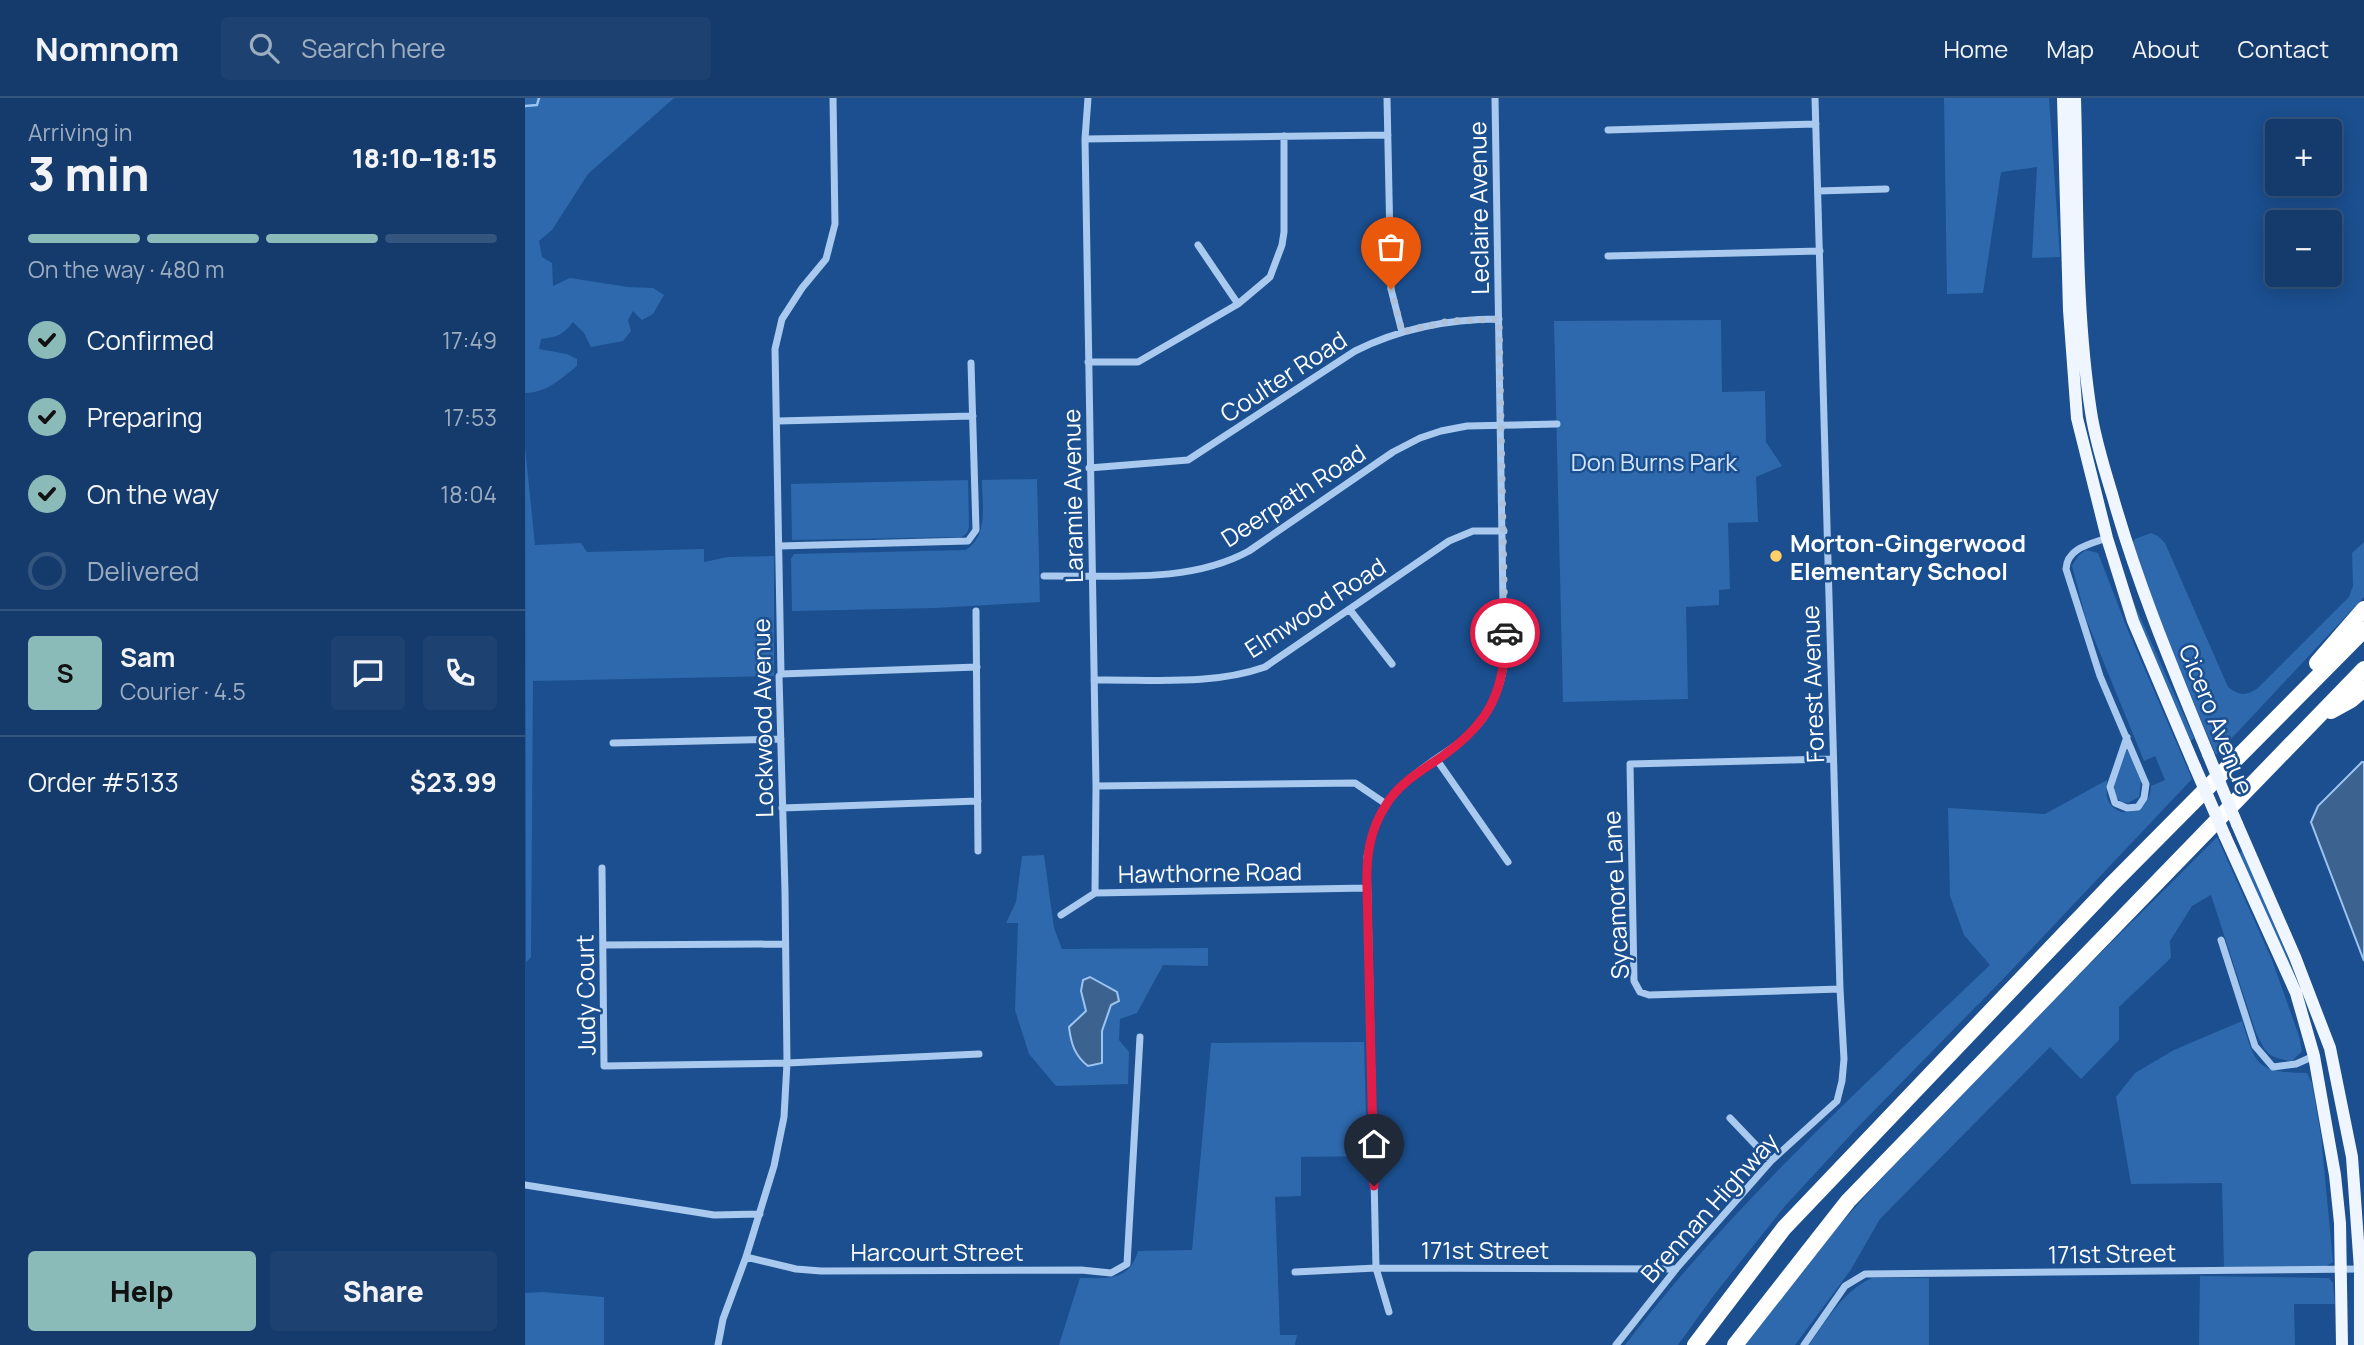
<!DOCTYPE html>
<meta charset="utf-8">
<style>
:root{--surface:#143b6b;--page:#1d4271;--text:#f1f3f6;--muted:#9dadc1;--line:#33557e;--accent:#8bbbb9}
body{margin:0;font-family:Manrope,sans-serif;background:var(--page);color:var(--text);height:100vh;display:flex;flex-direction:column;font-size:26px;white-space:nowrap}
*{box-sizing:border-box;margin:0}
p{font-size:23px;color:var(--muted)}
.icon{flex:none;width:38px;height:38px;fill:none;stroke:currentColor;stroke-width:2;stroke-linecap:round;stroke-linejoin:round}
.map{position:relative;flex:1;overflow:hidden}
.side{display:flex;flex-direction:column;background:var(--surface);width:525px}
.side>*{flex:none}
.buttons{position:absolute;left:1740px;top:21px;display:grid;gap:14px}
.buttons a{display:grid;place-items:center;width:77px;height:77px;border-radius:7px;background:var(--surface);box-shadow:0 4px 18px #0003,0 0 0 2px var(--line);font-size:35px}
.pin{position:absolute;display:grid;place-items:center;width:60px;height:60px;color:#fff;margin:-72px -30px;border-radius:50% 50% 50% 0;rotate:-45deg;box-shadow:0 0 7px #0007}
.pin .icon{rotate:45deg}
.courier{position:absolute;display:grid;place-items:center;width:70px;height:70px;margin:-35px;border:5px solid #e11d48;border-radius:50%;background:#fff;color:#222;box-shadow:0 2px 9px #0007}
.head em{font-style:normal;font-weight:800}
.head div{display:flex;flex-direction:column-reverse}
.head{display:flex;align-items:center;justify-content:space-between;height:119px;padding:0 28px}
h1{font-size:46px;font-weight:800;line-height:52px}
.bar{display:grid;grid-template-columns:repeat(4,1fr);gap:10px 7px;align-content:center;height:84px;padding:0 28px}
.bar i{height:9px;border-radius:5px;background:var(--line)}
.bar .current{background:var(--accent)}
.bar p{grid-column:span 4}
.line{display:flex;align-items:center;gap:18px;padding:0 28px;border-top:2px solid var(--line)}
.line div{flex:1}
.round{display:grid;place-items:center;flex:none;width:74px;height:74px;border-radius:7px;background:var(--page)}
ol{padding:0 28px;list-style:none}
li{display:flex;align-items:center;gap:21px;height:77px}
li p{margin-inline-start:auto}
li .icon{padding:7px;border-radius:50%;background:var(--accent);color:#111;stroke-width:4}
li:last-child{color:var(--muted)}
li i{width:38px;height:38px;border:4px solid var(--line);border-radius:50%}
.action{display:flex;gap:14px;margin-top:auto;padding:14px 28px}
.action a{flex:1;height:80px;border-radius:7px;background:var(--accent);color:#111;font-size:28px;font-weight:800;line-height:80px;text-align:center}
.action a+a{background:var(--page);color:var(--text)}
header{display:flex;align-items:center;gap:42px;box-sizing:border-box;height:98px;padding:0 35px;background:var(--surface);border-bottom:2px solid var(--line)}
header strong{font-size:33px}
nav{display:flex;gap:38px;margin-inline-start:auto;font-size:24px}
.search{width:490px;height:63px;background:var(--page);display:flex;align-items:center;gap:18px;box-sizing:border-box;padding:0 24px;border-radius:7px;color:var(--muted);font-size:26px}
main{display:flex;flex:1;min-height:0}
.map>svg:first-child{display:block}
</style>
<header>
<strong>Nomnom</strong>
<div class="search"><svg class="icon" aria-label="search" viewBox="0 0 24 24"><circle cx="10" cy="10" r="6"/><path d="M15 15l6 6"/></svg>Search here</div>
<nav><a>Home</a><a>Map</a><a>About</a><a>Contact</a></nav>
</header>
<main>
<section class="side">
<div class="head"><div><h1>3 min</h1><p>Arriving in</p></div><em>18:10–18:15</em></div>
<div class="bar"><i class="current"></i><i class="current"></i><i class="current"></i><i></i><p>On the way · 480 m</p></div>
<ol>
<li><svg class="icon" aria-label="check" viewBox="0 0 24 24"><path d="M5 12l5 5 9-10"/></svg>Confirmed<p>17:49</p></li>
<li><svg class="icon" aria-label="check" viewBox="0 0 24 24"><path d="M5 12l5 5 9-10"/></svg>Preparing<p>17:53</p></li>
<li><svg class="icon" aria-label="check" viewBox="0 0 24 24"><path d="M5 12l5 5 9-10"/></svg>On the way<p>18:04</p></li>
<li><i></i>Delivered</li>
</ol>
<div class="line" style="height:126px"><b class="round" style="background:var(--accent);color:#111">S</b><div><b>Sam</b><p>Courier · 4.5</p></div><a class="round"><svg class="icon" aria-label="chat" viewBox="0 0 24 24"><path d="M4 5h16v11H9l-5 4z"/></svg></a><a class="round"><svg class="icon" aria-label="phone" viewBox="0 0 24 24"><path d="M5 4h4l2 5-3 2q2 4 5 5l2-3 5 2v4C11 20 4 13 5 4z"/></svg></a></div>
<div class="line" style="height:91px"><div>Order #5133</div><b>$23.99</b></div>
<div class="action"><a>Help</a><a>Share</a></div>
</section>
<div class="map">
<svg width="1839" height="1247" viewBox="0 0 1839 1247">
<rect width="100%" height="100%" fill="#1b4f8f"/>
<path fill="#2e69ad" fill-rule="evenodd" d="M0,0H149L63,76L27,132L14,143L17,159L27,165L28,188L45,180L103,189L128,190L139,197L128,216L117,222L108,213L103,222L106,233L98,243L66,249L59,235L48,224C38,237 32,239 16,241L14,251L42,256L52,261V268C35,281 22,295 0,295Z
M1419,0H1524L1535,159L1507,160L1512,69L1476,74L1458,195L1422,196Z
M1196,222L1197,294L1240,293L1241,344L1257,368L1231,379L1233,424L1203,425L1205,491L1194,492V507L1161,509L1163,601L1038,604L1029,223Z
M0,349L10,447L56,445L62,454L179,451V464L203,459L249,458V578L8,583L6,859L1,864Z
M512,381L515,504L411,510L267,513L266,461L269,456L441,452C464,436 457,408 457,382Z
M443,382L444,429L442,435L437,439L267,442L266,386Z
M1626,435L1633,438L1640,445L1703,589C1715,598 1721,598 1733,590L1824,499L1828,488L1827,455L1839,444V499L1691,657L1644,547L1606,447L1610,441Z
M1561,452L1573,455L1602,530L1667,681L1479,880L1331,1031L1260,1108L1189,1197L1153,1247H1100C1207,1107 1338,988 1465,867L1439,837L1425,798L1423,710L1520,716L1582,682C1582,687 1581,694 1582,699C1589,725 1626,715 1626,688L1640,682L1630,658L1619,663L1561,521L1547,468L1553,458Z
M1608,503L1669,640L1665,644L1606,504Z
M1602,651L1616,683L1614,699L1603,705L1596,704C1580,689 1595,668 1602,651Z
M1692,739L1747,862L1774,938L1777,953L1767,963C1742,960 1740,954 1730,932L1686,797L1667,808L1645,843L1646,860L1594,909V942L1556,981L1525,949L1355,1121L1325,1173L1270,1247H1219C1247,1211 1274,1173 1304,1139C1427,999 1562,870 1692,739Z
M1718,752L1776,891L1714,756Z
M519,757L529,830L537,851L683,850V868L638,867L612,915L595,921L594,942L604,954L603,986L531,988L504,956L490,912L493,825H481L491,804L497,758ZM556,893L586,907L577,933V964L549,923L555,921L561,913Z
M1717,923C1731,969 1732,974 1782,975L1787,985L1796,1038L1808,1164L1800,1169L1699,1171L1697,1085L1606,1086L1591,999L1610,975L1649,952Z
M839,944L842,1058L776,1059V1098L750,1099L755,1237H772L770,1247H534L555,1180C582,1180 604,1184 613,1153L667,1152L686,945Z
M1675,1178L1804,1180L1808,1185L1810,1206H1769L1770,1247H1674Z
M1347,1180H1404V1247H1284C1302,1222 1318,1193 1347,1180Z
M17,1194L79,1199V1247H0V1195Z"/>
<path fill="#3c6290" stroke="#9cc4f0" stroke-width="2" d="M1837,664H1839V863L1786,724L1793,708Z
M565,879L592,894L594,903L586,907L577,933V965L563,968C550,958 546,946 544,929L561,913L556,893L558,882Z"/>
<g fill="none" stroke-linecap="round" stroke-linejoin="round">
<path stroke="#9cc4f0" stroke-width="2.5" d="M0,8L12,7L14,0"/>
<path stroke="#a9c9ee" stroke-width="7" d="M563,0L560,41L571,688L570,795
M862,0L866,191L877,234
M1083,32L1291,26
M560,41L863,37
M1293,93L1361,91
M673,147L713,206
M1083,158L1295,153
M563,264H613L713,206L745,179L757,147L759,134V38
M253,323L448,318
M564,370L663,362L830,253C876,230 923,221 974,221
M1582,440C1565,446 1542,450 1541,471L1575,578L1621,686L1619,700L1613,709L1602,710L1590,705L1585,689L1602,639
M254,448L443,443L451,432L446,265
M519,478C587,477 664,486 724,453L868,354L895,340L916,333L942,328L1032,326
M825,512L867,566
M451,513L453,753
M256,576L452,569
M569,582C626,581 686,588 740,569L924,443L948,433H979
M88,645L256,641
M1308,661L1105,666L1109,883L1115,894L1124,897L1315,891
M912,662L983,764
M571,688L830,685L861,706
M257,710L453,703
M77,770L79,968L262,965L454,956
M536,817L570,795L842,790
M1696,842L1730,948L1748,969L1771,966L1789,958
M78,847L260,846
M1205,1020L1246,1063
M0,1087L189,1117L235,1116
M221,1159L271,1171L296,1173L556,1172L586,1175L602,1166L615,939
M770,1174L851,1170L1151,1171
M864,1214L851,1170L842,759C846,740 851,719 863,704C906,647 964,653 979,568L970,0
M193,1247L198,1221L221,1159L249,1068L259,1019L262,965L260,793L254,578L256,576L250,251L257,221L277,190L301,161L310,126L308,0
M1091,1247L1151,1171L1246,1063L1312,1003L1317,983L1319,961L1315,891L1290,0
M1279,1247L1320,1188L1340,1176L1835,1171"/>
<path stroke="#f0f6ff" stroke-width="12" d="M1538,0L1544,212L1552,320L1582,440L1608,523L1670,669
M1550,0C1553,104 1550,211 1566,314C1570,341 1579,370 1587,396C1612,485 1648,571 1683,656
M1712,726L1770,859L1805,950L1827,1059L1835,1171V1247
M1700,738L1771,895L1789,958L1810,1077L1815,1125L1817,1247"/>
<path stroke="#fff" stroke-width="16" d="M1792,565L1839,511
M1806,613L1826,602L1839,591
M1170,1247L1259,1130L1587,786L1839,532
M1210,1247L1323,1103L1839,571"/>
<path stroke="#f0f6ff" stroke-width="12" d="M1683,656L1712,726
M1670,669L1700,738"/>
</g>
<g fill="none" stroke-linecap="round" stroke-linejoin="round">
<path stroke="#afc1d8" stroke-width="7" stroke-dasharray="0 12.6" d="M866,191L877,234L924,223L974,221L980,535"/>
<path stroke="#e11d48" stroke-width="9" d="M849,1088L842,790C841,760 844,733 861,707C872,688 891,676 909,664C960,630 981,598 980,535"/>
</g>
<circle fill="#ffd166" stroke="#1b4f8f" stroke-width="2.5" cx="1251" cy="458" r="7"/>
<g text-anchor="middle" dominant-baseline="central" stroke-width="5" stroke-linejoin="round" paint-order="stroke">
<g font-size="24" fill="#fff" stroke="#1b4f8f">
<text transform="translate(953 110) rotate(-91)">Leclaire Avenue</text>
<text transform="translate(758 278) rotate(-33)">Coulter Road</text>
<text transform="translate(768 397) rotate(-33)">Deerpath Road</text>
<text transform="translate(547 398) rotate(-91)">Laramie Avenue</text>
<text transform="translate(790 509) rotate(-33)">Elmwood Road</text>
<text transform="translate(1287 586) rotate(-92)">Forest Avenue</text>
<text transform="translate(237 620) rotate(-91)">Lockwood Avenue</text>
<text transform="translate(1692 621) rotate(68)">Cicero Avenue</text>
<text transform="translate(685 774) rotate(-1)">Hawthorne Road</text>
<text transform="translate(1090 797) rotate(-93)">Sycamore Lane</text>
<text transform="translate(60 897) rotate(-91)">Judy Court</text>
<text transform="translate(1184 1109) rotate(-48)">Brennan Highway</text>
<text x="960" y="1151">171st Street</text>
<text x="412" y="1153">Harcourt Street</text>
<text transform="translate(1587 1155) rotate(-1)">171st Street</text>
</g>
<g font-size="24" fill="#cfe3fa" stroke="#1b4f8f">
<text x="1129" y="363">Don Burns Park</text>
</g>
<g font-size="24" font-weight="bold" fill="#fff" stroke="#1b4f8f" text-anchor="start">
<text x="1265" y="444">Morton-Gingerwood<tspan x="1265" dy="28">Elementary School</tspan></text>
</g>
</g>
</svg>
<div class="buttons">
<a>+</a>
<a>−</a>
</div>
<div class="pin" style="left:866px;top:191px;background:#ea580c"><svg class="icon" aria-label="bag" viewBox="0 0 24 24"><path d="M5 8h14l-1 12H6zM9 8a3 3 0 0 1 6 0"/></svg></div>
<div class="pin" style="left:849px;top:1088px;background:#1f2937"><svg class="icon" aria-label="home" viewBox="0 0 24 24"><path d="M3 11l9-7 9 7M6 9v11h12V9"/></svg></div>
<div class="courier" style="left:980px;top:535px"><svg class="icon" aria-label="car" viewBox="0 0 24 24"><path d="M5 17H2v-5l4-1 3-4h7l3 4 3 1v5h-3M9 17h6M6 11h13"/><circle cx="7" cy="17" r="2"/><circle cx="17" cy="17" r="2"/></svg></div>
</div>
</main>
